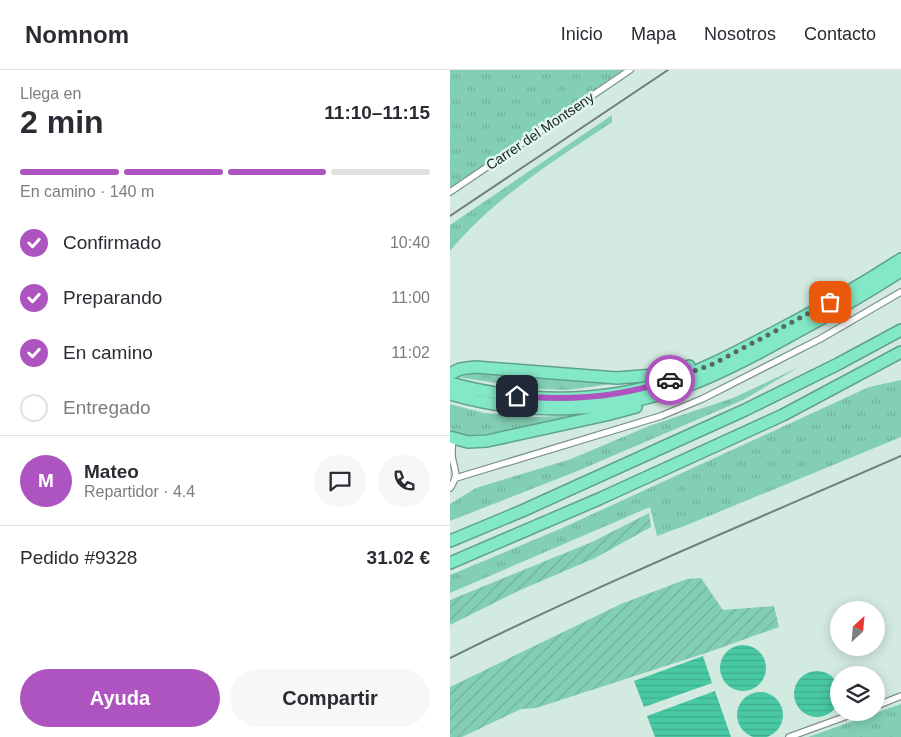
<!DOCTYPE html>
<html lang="es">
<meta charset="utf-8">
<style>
:root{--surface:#fff;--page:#f7f7f7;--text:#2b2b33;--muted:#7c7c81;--line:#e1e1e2;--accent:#ad54c0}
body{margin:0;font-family:Helvetica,sans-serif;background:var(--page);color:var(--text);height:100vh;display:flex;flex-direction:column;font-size:19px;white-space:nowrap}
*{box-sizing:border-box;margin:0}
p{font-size:16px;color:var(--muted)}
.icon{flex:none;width:28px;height:28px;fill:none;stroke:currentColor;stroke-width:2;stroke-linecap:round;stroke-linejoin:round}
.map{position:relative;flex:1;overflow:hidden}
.sheet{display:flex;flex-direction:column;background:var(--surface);width:450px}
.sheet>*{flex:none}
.needle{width:32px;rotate:26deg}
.controls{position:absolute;left:380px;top:531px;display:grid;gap:10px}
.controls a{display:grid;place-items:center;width:55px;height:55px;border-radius:50%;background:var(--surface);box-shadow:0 2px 12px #0003;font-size:25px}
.pin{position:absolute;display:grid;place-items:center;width:42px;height:42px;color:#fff;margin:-21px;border-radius:10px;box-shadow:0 2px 8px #0006}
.courier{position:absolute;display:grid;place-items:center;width:50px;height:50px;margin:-25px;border:4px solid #ad54c0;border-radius:50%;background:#fff;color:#222;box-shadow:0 1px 6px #0007}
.summary em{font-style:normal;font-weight:700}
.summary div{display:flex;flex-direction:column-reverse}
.summary{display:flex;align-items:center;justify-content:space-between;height:85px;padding:0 20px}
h1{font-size:32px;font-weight:700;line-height:38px}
.bar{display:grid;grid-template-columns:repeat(4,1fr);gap:8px 5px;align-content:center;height:60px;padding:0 20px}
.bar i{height:6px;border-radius:4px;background:var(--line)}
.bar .on{background:var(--accent)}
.bar p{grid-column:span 4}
.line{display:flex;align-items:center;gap:12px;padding:0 20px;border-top:1px solid var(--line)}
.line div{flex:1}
.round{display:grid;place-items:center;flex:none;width:52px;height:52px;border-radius:26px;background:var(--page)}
ol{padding:0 20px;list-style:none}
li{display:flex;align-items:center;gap:15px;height:55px}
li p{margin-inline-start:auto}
li .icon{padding:5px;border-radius:50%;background:var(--accent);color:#fff;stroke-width:4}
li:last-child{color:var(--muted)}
li i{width:28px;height:28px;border:2px solid var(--line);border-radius:50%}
.button{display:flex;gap:10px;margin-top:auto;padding:10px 20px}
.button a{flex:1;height:58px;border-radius:30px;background:var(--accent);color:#fff;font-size:20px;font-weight:700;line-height:58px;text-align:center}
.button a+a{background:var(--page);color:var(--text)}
header{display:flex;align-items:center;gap:30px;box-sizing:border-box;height:70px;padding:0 25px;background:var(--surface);border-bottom:1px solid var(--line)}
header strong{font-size:24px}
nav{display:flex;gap:28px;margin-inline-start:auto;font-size:18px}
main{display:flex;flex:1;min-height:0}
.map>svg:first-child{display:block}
</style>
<header>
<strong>Nomnom</strong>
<nav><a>Inicio</a><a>Mapa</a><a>Nosotros</a><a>Contacto</a></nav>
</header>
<main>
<section class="sheet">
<div class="summary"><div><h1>2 min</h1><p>Llega en</p></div><em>11:10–11:15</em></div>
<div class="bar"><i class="on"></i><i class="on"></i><i class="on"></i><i></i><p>En camino · 140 m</p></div>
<ol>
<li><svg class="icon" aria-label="check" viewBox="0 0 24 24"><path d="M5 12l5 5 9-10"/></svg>Confirmado<p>10:40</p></li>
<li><svg class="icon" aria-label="check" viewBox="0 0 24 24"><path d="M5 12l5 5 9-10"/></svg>Preparando<p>11:00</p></li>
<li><svg class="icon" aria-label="check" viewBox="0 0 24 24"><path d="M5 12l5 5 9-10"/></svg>En camino<p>11:02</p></li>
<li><i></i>Entregado</li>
</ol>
<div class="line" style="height:90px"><b class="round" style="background:var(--accent);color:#fff">M</b><div><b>Mateo</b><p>Repartidor · 4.4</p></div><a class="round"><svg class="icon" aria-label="chat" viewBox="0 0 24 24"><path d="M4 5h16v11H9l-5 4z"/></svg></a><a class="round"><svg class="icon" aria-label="phone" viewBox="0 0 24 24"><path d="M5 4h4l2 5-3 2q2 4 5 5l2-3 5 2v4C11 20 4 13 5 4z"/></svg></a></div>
<div class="line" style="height:65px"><div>Pedido #9328</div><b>31.02 €</b></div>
<div class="button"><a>Ayuda</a><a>Compartir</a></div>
</section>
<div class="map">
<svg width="451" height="667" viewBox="0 0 451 667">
<defs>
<pattern id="grass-tufts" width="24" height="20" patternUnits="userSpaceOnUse" patternTransform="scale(1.25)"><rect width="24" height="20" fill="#82cfb4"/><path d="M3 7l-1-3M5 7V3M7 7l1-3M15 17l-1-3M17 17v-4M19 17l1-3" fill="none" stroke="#70b19a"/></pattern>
<pattern id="garden-furrows" width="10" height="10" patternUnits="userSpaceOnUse" patternTransform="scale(1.25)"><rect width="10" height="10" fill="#82cfb4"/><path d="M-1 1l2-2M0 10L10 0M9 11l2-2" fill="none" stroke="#70b19a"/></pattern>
<pattern id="water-rules" width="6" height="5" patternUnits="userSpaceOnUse" patternTransform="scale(1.25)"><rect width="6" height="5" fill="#48c9a3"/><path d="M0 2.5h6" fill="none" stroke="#3eac8c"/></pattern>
</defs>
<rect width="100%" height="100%" fill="#d3eae1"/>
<path fill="url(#grass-tufts)" d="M0,0H173L0,118Z
M162,45V52C104,91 45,127 0,181V155Z
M349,297L293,330L125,402L0,451V434L26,418L121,389L199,356L283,328Z
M25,304H54L176,312L118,320L86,319L7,307Z
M451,310V367L237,455L207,466L200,437L0,523V505L110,459L419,317Z
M0,334L34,343L85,347L135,345L54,362L25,365H11L0,359Z
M451,634V667H358Z"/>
<path fill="url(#garden-furrows)" d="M199,443L201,457L145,488L68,521L0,555V530L142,472Z
M251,508L273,540L324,536L329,557L259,582L86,638L71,639L12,667H0V617L171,534L237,509Z"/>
<path fill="url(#water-rules)" d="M270 598a23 23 0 1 1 46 0a23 23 0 1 1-46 0Z
M253,586L262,613L194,637L184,611Z
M344 624a23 23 0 1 1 46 0a23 23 0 1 1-46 0Z
M265,621L281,667H205L197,646Z
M287 645a23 23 0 1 1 46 0a23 23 0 1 1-46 0Z"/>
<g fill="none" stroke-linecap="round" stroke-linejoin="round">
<defs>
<path id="street" d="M0,122L180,0
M6,408L211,346L252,329L370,269L451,222
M0,418C10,403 4,401 2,386C2,380 2,374 3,369
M426,636L451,626
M339,667L408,642"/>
<path id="highway" d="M0,304L10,299L25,297L167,308L204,305L239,296
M0,313C70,332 143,334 213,313C253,301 290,280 327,261C369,239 411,215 451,189
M0,324C78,347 165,343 242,314C278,300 313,281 347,262C382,243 417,223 451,201
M0,367L18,372L37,371L156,345L186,337
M0,471L72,441L295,340L388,294L451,260
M0,493L149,429L333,345L451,282"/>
</defs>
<use href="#street" stroke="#7d928a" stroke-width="8"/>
<use href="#highway" stroke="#5ea28c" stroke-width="14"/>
<use href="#street" stroke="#fff" stroke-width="5.5"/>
<use href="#highway" stroke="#83e8c7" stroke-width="11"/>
<path stroke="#707f7a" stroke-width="2" d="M0,146L218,0
M0,588C147,515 300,452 451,386"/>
</g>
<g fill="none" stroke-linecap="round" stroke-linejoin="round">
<path stroke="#596762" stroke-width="5" stroke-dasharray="0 9" d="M220,310L263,294L380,232"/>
<path stroke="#ad54c0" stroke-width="6" d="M67,326C118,331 171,327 220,310"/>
</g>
<g text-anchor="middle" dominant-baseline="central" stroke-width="5" stroke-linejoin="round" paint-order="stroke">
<g font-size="14" fill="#18201d" stroke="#e1f7ee">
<text transform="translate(90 61) rotate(-34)">Carrer del Montseny</text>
</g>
</g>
</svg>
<div class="controls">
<a><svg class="needle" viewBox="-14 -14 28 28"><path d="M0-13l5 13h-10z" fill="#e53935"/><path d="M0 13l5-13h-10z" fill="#7c7c81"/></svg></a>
<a><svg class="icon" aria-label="layers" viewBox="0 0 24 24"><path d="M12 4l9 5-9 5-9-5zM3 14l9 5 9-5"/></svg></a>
</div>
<div class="pin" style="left:380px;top:232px;background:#ea580c"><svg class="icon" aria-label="bag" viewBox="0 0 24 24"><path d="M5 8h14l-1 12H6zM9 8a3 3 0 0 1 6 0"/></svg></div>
<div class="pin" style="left:67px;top:326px;background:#1f2937"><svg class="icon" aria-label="home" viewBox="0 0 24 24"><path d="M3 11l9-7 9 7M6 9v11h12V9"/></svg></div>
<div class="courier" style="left:220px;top:310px"><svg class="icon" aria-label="car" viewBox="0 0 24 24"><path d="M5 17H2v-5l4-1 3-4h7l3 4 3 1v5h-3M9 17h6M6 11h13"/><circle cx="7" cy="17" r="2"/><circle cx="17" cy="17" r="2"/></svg></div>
</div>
</main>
